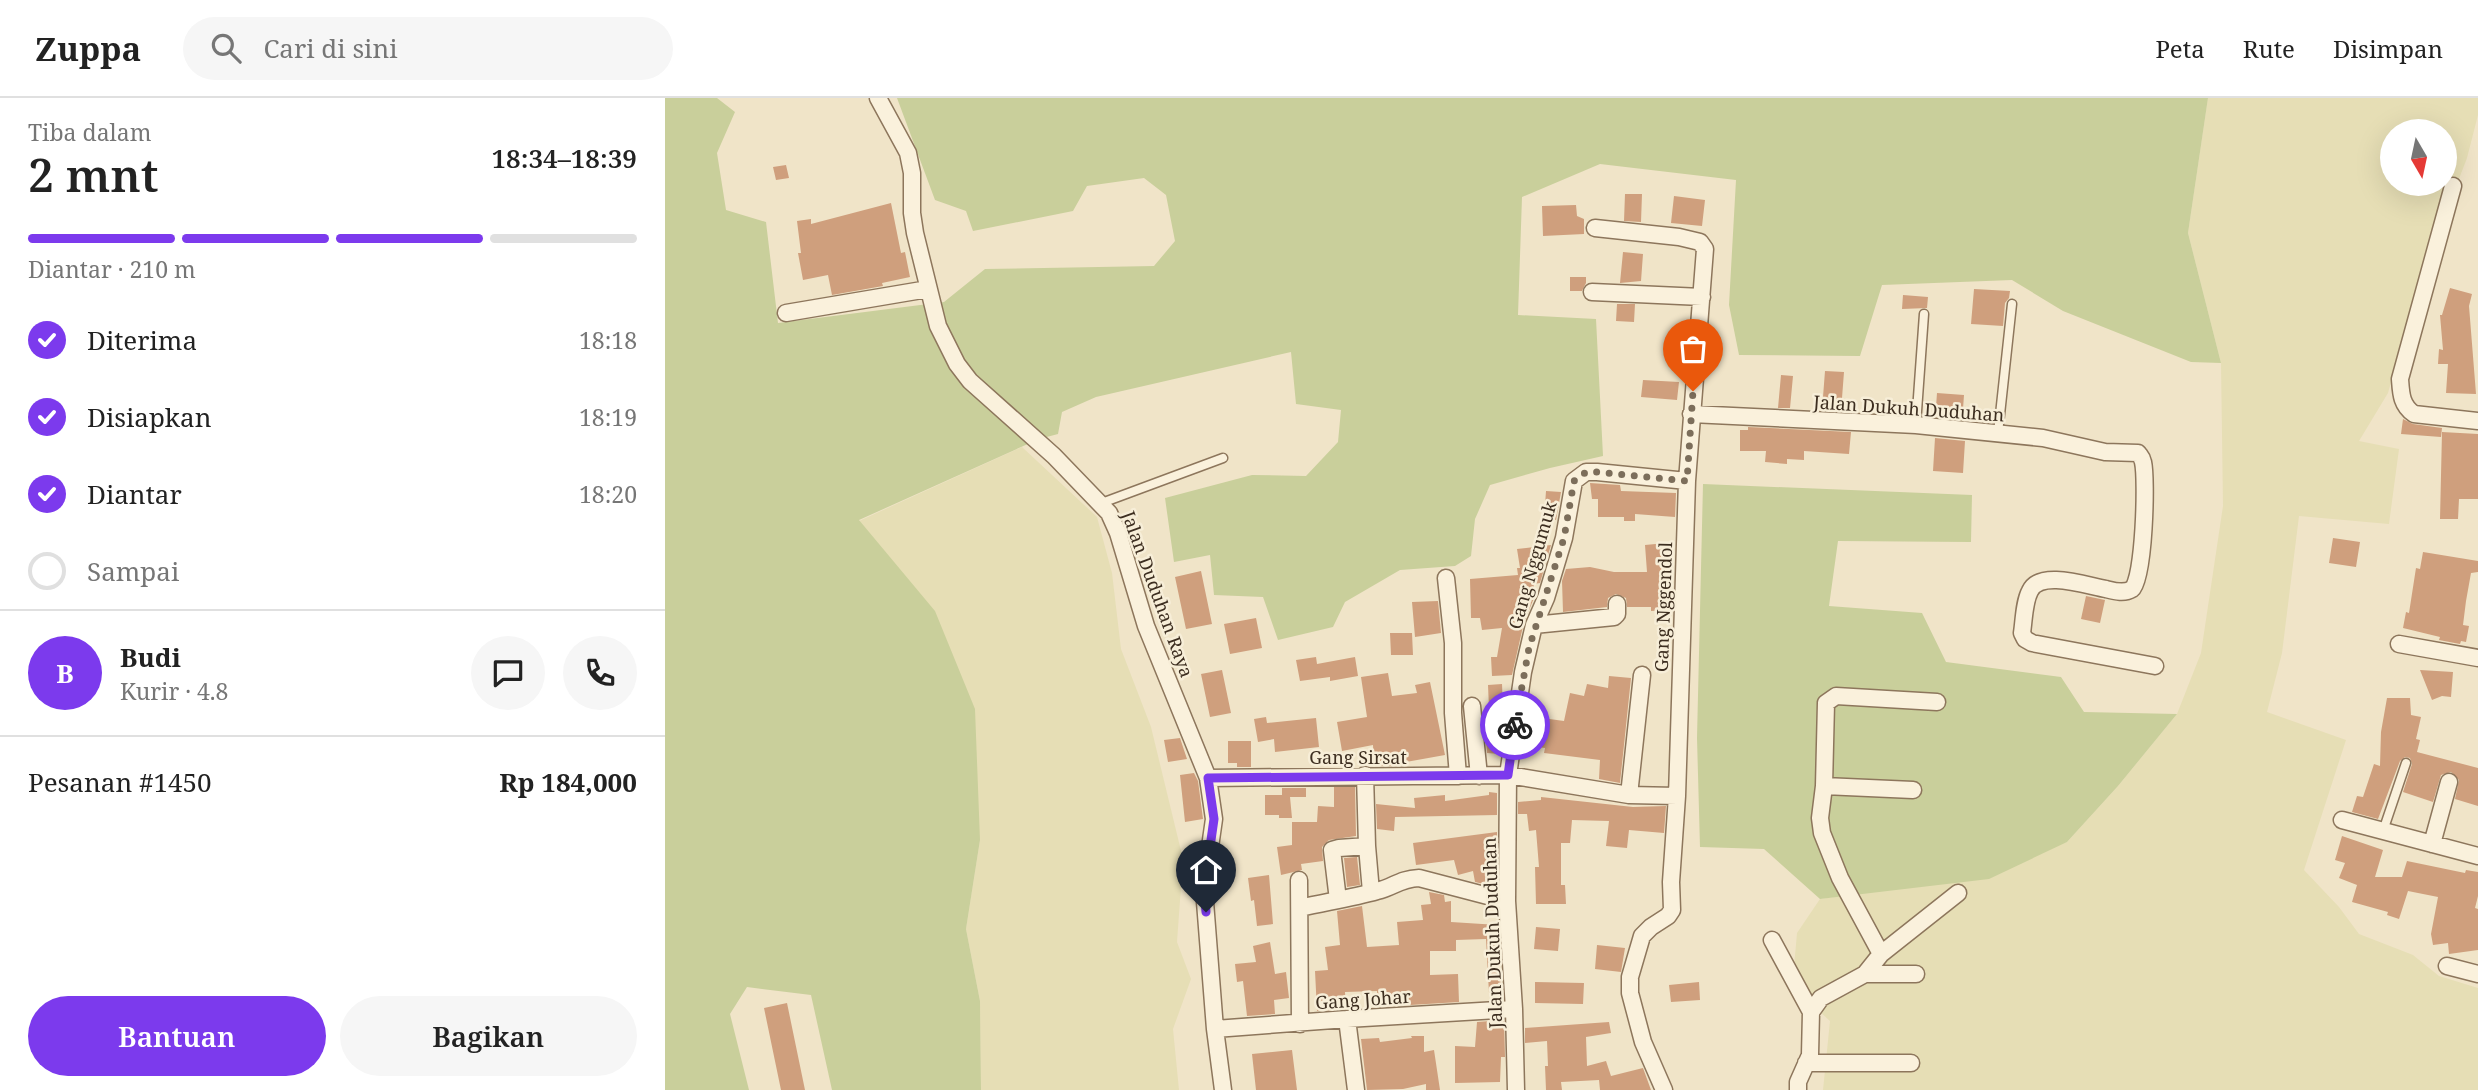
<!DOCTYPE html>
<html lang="id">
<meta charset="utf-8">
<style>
:root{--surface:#fff;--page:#f6f6f6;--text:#222;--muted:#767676;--line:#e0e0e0;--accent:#7c3aed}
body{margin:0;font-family:"Noto Serif",serif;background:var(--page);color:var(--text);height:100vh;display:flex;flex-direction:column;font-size:26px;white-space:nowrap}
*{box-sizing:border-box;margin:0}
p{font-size:23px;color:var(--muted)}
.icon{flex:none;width:38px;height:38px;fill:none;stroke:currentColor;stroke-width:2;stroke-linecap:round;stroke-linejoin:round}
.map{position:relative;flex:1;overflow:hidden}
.details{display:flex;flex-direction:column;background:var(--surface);width:665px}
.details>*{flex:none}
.needle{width:46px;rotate:171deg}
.buttons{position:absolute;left:1715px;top:21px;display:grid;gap:14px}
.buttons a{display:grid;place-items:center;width:77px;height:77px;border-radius:50%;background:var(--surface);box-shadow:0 7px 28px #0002;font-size:35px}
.pin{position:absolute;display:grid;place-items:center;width:60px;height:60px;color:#fff;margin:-72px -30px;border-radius:50% 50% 50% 0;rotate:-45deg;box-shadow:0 0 7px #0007}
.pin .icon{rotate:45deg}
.courier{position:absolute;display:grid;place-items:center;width:70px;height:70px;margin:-35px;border:5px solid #7c3aed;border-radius:50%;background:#fff;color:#222;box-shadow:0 2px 9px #0007}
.head em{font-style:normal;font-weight:600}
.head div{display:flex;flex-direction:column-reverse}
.head{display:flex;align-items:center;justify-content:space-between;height:119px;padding:0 28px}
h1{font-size:46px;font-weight:600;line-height:52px}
.bar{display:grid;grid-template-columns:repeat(4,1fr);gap:10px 7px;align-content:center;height:84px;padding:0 28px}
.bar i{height:9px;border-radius:5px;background:var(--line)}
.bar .active{background:var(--accent)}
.bar p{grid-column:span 4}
.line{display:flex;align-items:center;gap:18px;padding:0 28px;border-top:2px solid var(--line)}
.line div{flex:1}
.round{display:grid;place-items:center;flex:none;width:74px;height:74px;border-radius:37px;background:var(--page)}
ol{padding:0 28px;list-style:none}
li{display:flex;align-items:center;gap:21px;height:77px}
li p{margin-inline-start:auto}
li .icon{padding:7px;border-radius:50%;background:var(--accent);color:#fff;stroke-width:4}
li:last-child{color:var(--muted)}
li i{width:38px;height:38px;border:4px solid var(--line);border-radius:50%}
.cta{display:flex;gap:14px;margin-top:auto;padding:14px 28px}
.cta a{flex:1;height:80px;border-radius:42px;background:var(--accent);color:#fff;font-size:28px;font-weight:600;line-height:80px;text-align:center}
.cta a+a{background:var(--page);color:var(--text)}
header{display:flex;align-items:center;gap:42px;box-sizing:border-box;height:98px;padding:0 35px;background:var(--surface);border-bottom:2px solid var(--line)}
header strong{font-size:33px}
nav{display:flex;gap:38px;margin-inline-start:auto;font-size:24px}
.search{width:490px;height:63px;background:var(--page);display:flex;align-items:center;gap:18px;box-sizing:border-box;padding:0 24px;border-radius:38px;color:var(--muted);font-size:26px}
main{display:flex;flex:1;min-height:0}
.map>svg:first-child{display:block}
</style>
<header>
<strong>Zuppa</strong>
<div class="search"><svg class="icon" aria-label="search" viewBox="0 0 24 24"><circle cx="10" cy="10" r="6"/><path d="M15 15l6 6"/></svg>Cari di sini</div>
<nav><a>Peta</a><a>Rute</a><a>Disimpan</a></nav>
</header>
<main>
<section class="details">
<div class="head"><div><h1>2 mnt</h1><p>Tiba dalam</p></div><em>18:34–18:39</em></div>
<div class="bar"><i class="active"></i><i class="active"></i><i class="active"></i><i></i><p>Diantar · 210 m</p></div>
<ol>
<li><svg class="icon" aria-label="check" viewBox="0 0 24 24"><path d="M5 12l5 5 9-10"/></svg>Diterima<p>18:18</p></li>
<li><svg class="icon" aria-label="check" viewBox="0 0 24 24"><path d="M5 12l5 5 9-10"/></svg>Disiapkan<p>18:19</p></li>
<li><svg class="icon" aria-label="check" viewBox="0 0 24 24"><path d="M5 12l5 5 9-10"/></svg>Diantar<p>18:20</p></li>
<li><i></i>Sampai</li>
</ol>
<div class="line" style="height:126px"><b class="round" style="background:var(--accent);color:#fff">B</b><div><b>Budi</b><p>Kurir · 4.8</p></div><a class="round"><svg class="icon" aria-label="chat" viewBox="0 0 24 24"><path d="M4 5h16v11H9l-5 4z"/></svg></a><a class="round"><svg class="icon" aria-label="phone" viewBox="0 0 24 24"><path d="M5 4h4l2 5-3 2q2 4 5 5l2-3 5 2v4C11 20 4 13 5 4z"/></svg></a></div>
<div class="line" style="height:91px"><div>Pesanan #1450</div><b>Rp 184,000</b></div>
<div class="cta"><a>Bantuan</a><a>Bagikan</a></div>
</section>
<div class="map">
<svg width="1813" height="992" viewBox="0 0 1813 992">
<rect width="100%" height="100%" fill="#f0e4c8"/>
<path fill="#e6deb5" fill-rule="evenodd" d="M1543,0H1813V17L1802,60L1753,188L1723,295L1694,343L1734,351L1724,426L1634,418L1617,555L1602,614L1681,642L1639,772L1674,809L1694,836L1748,857L1774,878L1813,890V992H1158L1165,923L1142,902L1128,880L1132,835L1155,801L1257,787L1402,744L1453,688L1512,616L1536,555L1558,408L1556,265L1523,135ZM1727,33H1780V86H1727Z
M357,349L432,419L447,475L456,551L486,629L518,761L512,844L526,881L508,931L514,992H316L315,903L301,831L315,742L194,423Z"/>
<path fill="#c9cf9b" d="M0,0H52L70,14L52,55L61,112L101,124L113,225L279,204L320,171L489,168L510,143L501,97L479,80L422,88L408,113L308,133L301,113L270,102L232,0H1543L1523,135L1556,265L1526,264L1398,213L1347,182L1217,187L1195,258L1074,257L1064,207L1071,82L935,66L857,99L853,217L931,221L938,358L885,370L825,387L810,421L806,458L790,468L735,472L680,504L668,529L613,542L598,499L549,497L545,457L509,464L500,400L587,377L641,378L673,344L676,312L631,306L626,254L431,299L397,314L393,336L374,341L194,422L270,513L310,611L315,742L301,831L315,903L316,992H167L146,897L82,889L65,916L84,992H0Z
M1038,386L1307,397L1306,444L1173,443L1164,508L1257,515L1281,564L1396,579L1419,614L1512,616L1453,688L1402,744L1324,781L1155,801L1099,751L1035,749L1032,640Z"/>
<path fill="#cf9f7d" d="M121,67L124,80L111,82L108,69Z
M960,96H977L976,124L959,123Z
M1009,98L1040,102L1037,128L1006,125Z
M226,105L236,155L240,154L245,179L217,185L218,188L167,197L163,177L138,182L133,155H136L132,123L146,121V126Z
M911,107L912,118L919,121V136L878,138L877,108Z
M958,154L978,156L976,183L955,185Z
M905,179H921V185L917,193H905Z
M1785,190L1807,196L1804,208L1811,296L1781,295L1783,266H1773L1774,251L1778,252L1775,217H1777Z
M1309,191L1345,193L1344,200L1340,205L1338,228L1306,226Z
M1238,197L1263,199L1262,210L1237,211Z
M952,206H970L969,224L951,223Z
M1160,273L1179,274L1176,313L1157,312Z
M1116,277L1128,278L1125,310H1113Z
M978,282L1014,284L1012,302L976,299Z
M1272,295L1299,297L1298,311L1271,309Z
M1738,321L1748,326L1777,330L1776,339L1736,336Z
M1083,329L1186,334L1184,356L1139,353V362L1122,361V366L1100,364L1101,353H1075V332H1083Z
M1777,334L1813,336V401H1794L1793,421H1775Z
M1270,340L1300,343L1298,375L1268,373Z
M925,385L955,387L956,393L1011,395L1010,419L970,416V423H959V419H933V401H927Z
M881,393L896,394L891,422L879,421Z
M1668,440L1695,444L1691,469L1664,465Z
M1001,445L1006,512L986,513V509H962L961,500L951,496L943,500L942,509L898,514L897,483L901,471L925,469L949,474H982L980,447Z
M886,447L875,485L869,486V500L859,524L847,577L827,578L826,559H832L837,530L817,532L815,520H806L805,481L853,477L852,470H855L852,451Z
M1758,454L1813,463V474L1806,475L1801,503L1798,527L1804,528L1801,544L1796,543L1795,546L1774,542L1775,539L1738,530L1741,514L1744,515L1751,470L1755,471Z
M536,473L547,526L521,531L510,479Z
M1421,498L1440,502L1435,525L1416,521Z
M773,503L776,535L750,539L747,504Z
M591,520L597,550L565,556L559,526Z
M725,535H747L748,557H726Z
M651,559L652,566L690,559L693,578L665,583V579L635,583L631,562Z
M557,572L566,615L545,619L536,576Z
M1755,572L1788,574L1786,599L1777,598L1767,602Z
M723,575L727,598L752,595L750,587L765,584L780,657L741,664L742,668H709L708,647L677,653L672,624L702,619L696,579Z
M944,578L966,580L955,685L934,681L935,662L879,655L880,650L858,647L861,629H868L870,619L899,623L905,595L919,598L922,586L943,590Z
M837,586L839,634L835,656L822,655L820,633H825L823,587Z
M1722,600H1745L1746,617L1756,619L1751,641L1755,642L1752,654L1813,670V708L1790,701L1794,682L1786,674L1776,677L1768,704L1738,694L1747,666L1745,660L1740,659L1735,663L1713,721L1687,714L1692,698L1698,699L1709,666L1715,668L1716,634Z
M601,619L602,625L651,620L654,649L610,654L609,641L593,644L589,621Z
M515,640L522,661L503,664L499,642Z
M563,643H586V669H572V665H563Z
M529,675L533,683L538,721L520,724L515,677Z
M669,689H690L691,738L664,742L657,749L658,763L636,766L637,772L616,777L612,749L627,747V724H652L653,708L669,709Z
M617,690H641V699H625L627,720H614V717H600V697H617Z
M824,694L832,695V717L730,719L729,733L712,731L711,706L750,710L749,700L780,697V703L824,697Z
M876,699L968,709L1001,708L999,735L964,732L962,750L941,748L944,723L907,722L905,745H896V787H900L901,806H871L870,769H874L871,732L864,733L862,716H853V704L876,702Z
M832,734V789L810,784L808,773L793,777L789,762L751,767L748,745Z
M1677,738L1718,752L1710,779H1737L1742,763L1800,775L1801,772L1813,774V798L1810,810L1813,811V852L1784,856L1783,845L1768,847L1766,836L1773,799L1743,793L1734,821L1722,817L1723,814L1687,804L1692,787L1674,780L1680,765L1670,762Z
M692,759L695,787L682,789L679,760Z
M604,777L608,826L592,828L589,802L586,803L583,780Z
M764,794L779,797L780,804L786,803V824L833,827L836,894L824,895L821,841L791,842V853H765V877L793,876L794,904L713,909L712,893L680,894L681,911L652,913L650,873L663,872L660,849L675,847L672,813L697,808L702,849L734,847L732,824L758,822L756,807L766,806Z
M871,829L895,831L893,853L869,851Z
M605,844L610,876L621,874L624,900L609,902L610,916L582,918L578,883L572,884L570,866L591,864L588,848Z
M932,847L960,850L956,874L930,871Z
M870,884L919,885L918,906L870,905Z
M1034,884L1035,902L1006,904L1004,887Z
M122,905L140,992H116L99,910Z
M839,922L840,959H836L835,984L790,985V948L810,949L812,924Z
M944,924L946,935L921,939L922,968L941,963L946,978L978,970L986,992H935L934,982L896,984L897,992H881L880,968H883L882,943L860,945V930Z
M746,938H759V954L769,952L775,992H761V986L738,991L702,992L696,941L714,940L715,944L747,940Z
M627,952L632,992H591L587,956Z"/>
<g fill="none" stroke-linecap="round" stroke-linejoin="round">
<defs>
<path id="lane" d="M1251,327L1259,216
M1333,335L1347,206
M434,406L558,360
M1718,733L1741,665"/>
<path id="street" d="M213,0L243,55L247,75V115L250,135L273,228L292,266L305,283L389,358L444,415L453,435L481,528L543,680L549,721L539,791L550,931L558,992
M1788,88L1735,281C1736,295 1736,307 1749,316L1813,323
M930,130L1014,139L1035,144L1040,151L1022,383L1012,698L1006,784L1007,812L1003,818L986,829L977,838L965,879V895L978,944L999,992
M927,194L1037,199
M121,215L263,191
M1026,316L1251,327L1378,340L1440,354L1473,355C1476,359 1477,359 1478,364C1482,381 1479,482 1467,491C1459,496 1449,493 1441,491C1423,488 1375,471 1365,493C1359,504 1359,522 1357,535L1360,541L1367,545L1490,568
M781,480L788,545V615L793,678
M869,527L949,519L952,516V506
M1734,546L1813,560
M807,608L814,678
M543,680L843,677L964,697L1012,698
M1159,688L1248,692
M964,697L977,577
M1677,722L1813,758
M1767,746L1784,684
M702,748L706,794
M634,782L635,926
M673,802L667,752L674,750L702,748L700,677
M635,810C661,804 687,800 712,793C729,789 734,781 754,780L842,803
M1107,842L1146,914
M1216,856L1293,795
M1782,868L1813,876
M1200,876H1251
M682,921L691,992
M550,931L682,921L849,911
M1141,965H1246
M851,992L849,911L842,803L843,677L858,574L869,527L881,500L899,440L909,383L921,374H932L1022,383
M1133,992V984L1145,957L1146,914L1156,900L1200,876L1216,856L1175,780L1157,735L1155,720L1159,688L1161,605L1171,598L1272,604"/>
</defs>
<use href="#lane" stroke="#8d765c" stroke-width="11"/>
<use href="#street" stroke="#8d765c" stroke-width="19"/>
<use href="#lane" stroke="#faf1dc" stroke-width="8"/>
<use href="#street" stroke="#faf1dc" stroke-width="16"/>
</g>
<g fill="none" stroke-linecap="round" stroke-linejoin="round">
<path stroke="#7c6e5b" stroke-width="7" stroke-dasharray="0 12.6" d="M850,627L864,550L899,440L909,383L921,374H932L1022,383L1028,293"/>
<path stroke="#7c3aed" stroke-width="9" d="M541,814L539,791L549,721L543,680L843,677L850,627"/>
</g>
<g text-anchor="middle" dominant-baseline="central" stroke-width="5" stroke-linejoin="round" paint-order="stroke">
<g font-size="18" fill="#3d2e20" stroke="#f7eed8">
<text transform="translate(1244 310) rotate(4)">Jalan Dukuh Duduhan</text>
<text transform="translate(867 467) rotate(-74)">Gang Nggumuk</text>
<text transform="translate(493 496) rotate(70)">Jalan Duduhan Raya</text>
<text transform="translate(998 509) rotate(-88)">Gang Nggendol</text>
<text x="693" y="659">Gang Sirsat</text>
<text transform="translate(827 835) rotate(-92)">Jalan Dukuh Duduhan</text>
<text transform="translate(698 901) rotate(-4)">Gang Johar</text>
</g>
</g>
</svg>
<div class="buttons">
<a><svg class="needle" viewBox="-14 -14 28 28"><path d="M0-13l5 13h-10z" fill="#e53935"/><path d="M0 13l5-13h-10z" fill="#767676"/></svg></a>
</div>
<div class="pin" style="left:1028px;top:293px;background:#ea580c"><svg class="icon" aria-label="bag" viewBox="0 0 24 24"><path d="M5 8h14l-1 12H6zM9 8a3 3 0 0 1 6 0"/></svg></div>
<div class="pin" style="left:541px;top:814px;background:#1f2937"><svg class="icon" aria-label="home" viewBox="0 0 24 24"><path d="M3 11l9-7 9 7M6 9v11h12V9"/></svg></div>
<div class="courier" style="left:850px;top:627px"><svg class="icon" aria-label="bike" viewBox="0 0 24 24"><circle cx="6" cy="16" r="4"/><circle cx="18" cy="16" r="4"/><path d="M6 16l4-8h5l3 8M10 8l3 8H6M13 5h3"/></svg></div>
</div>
</main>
